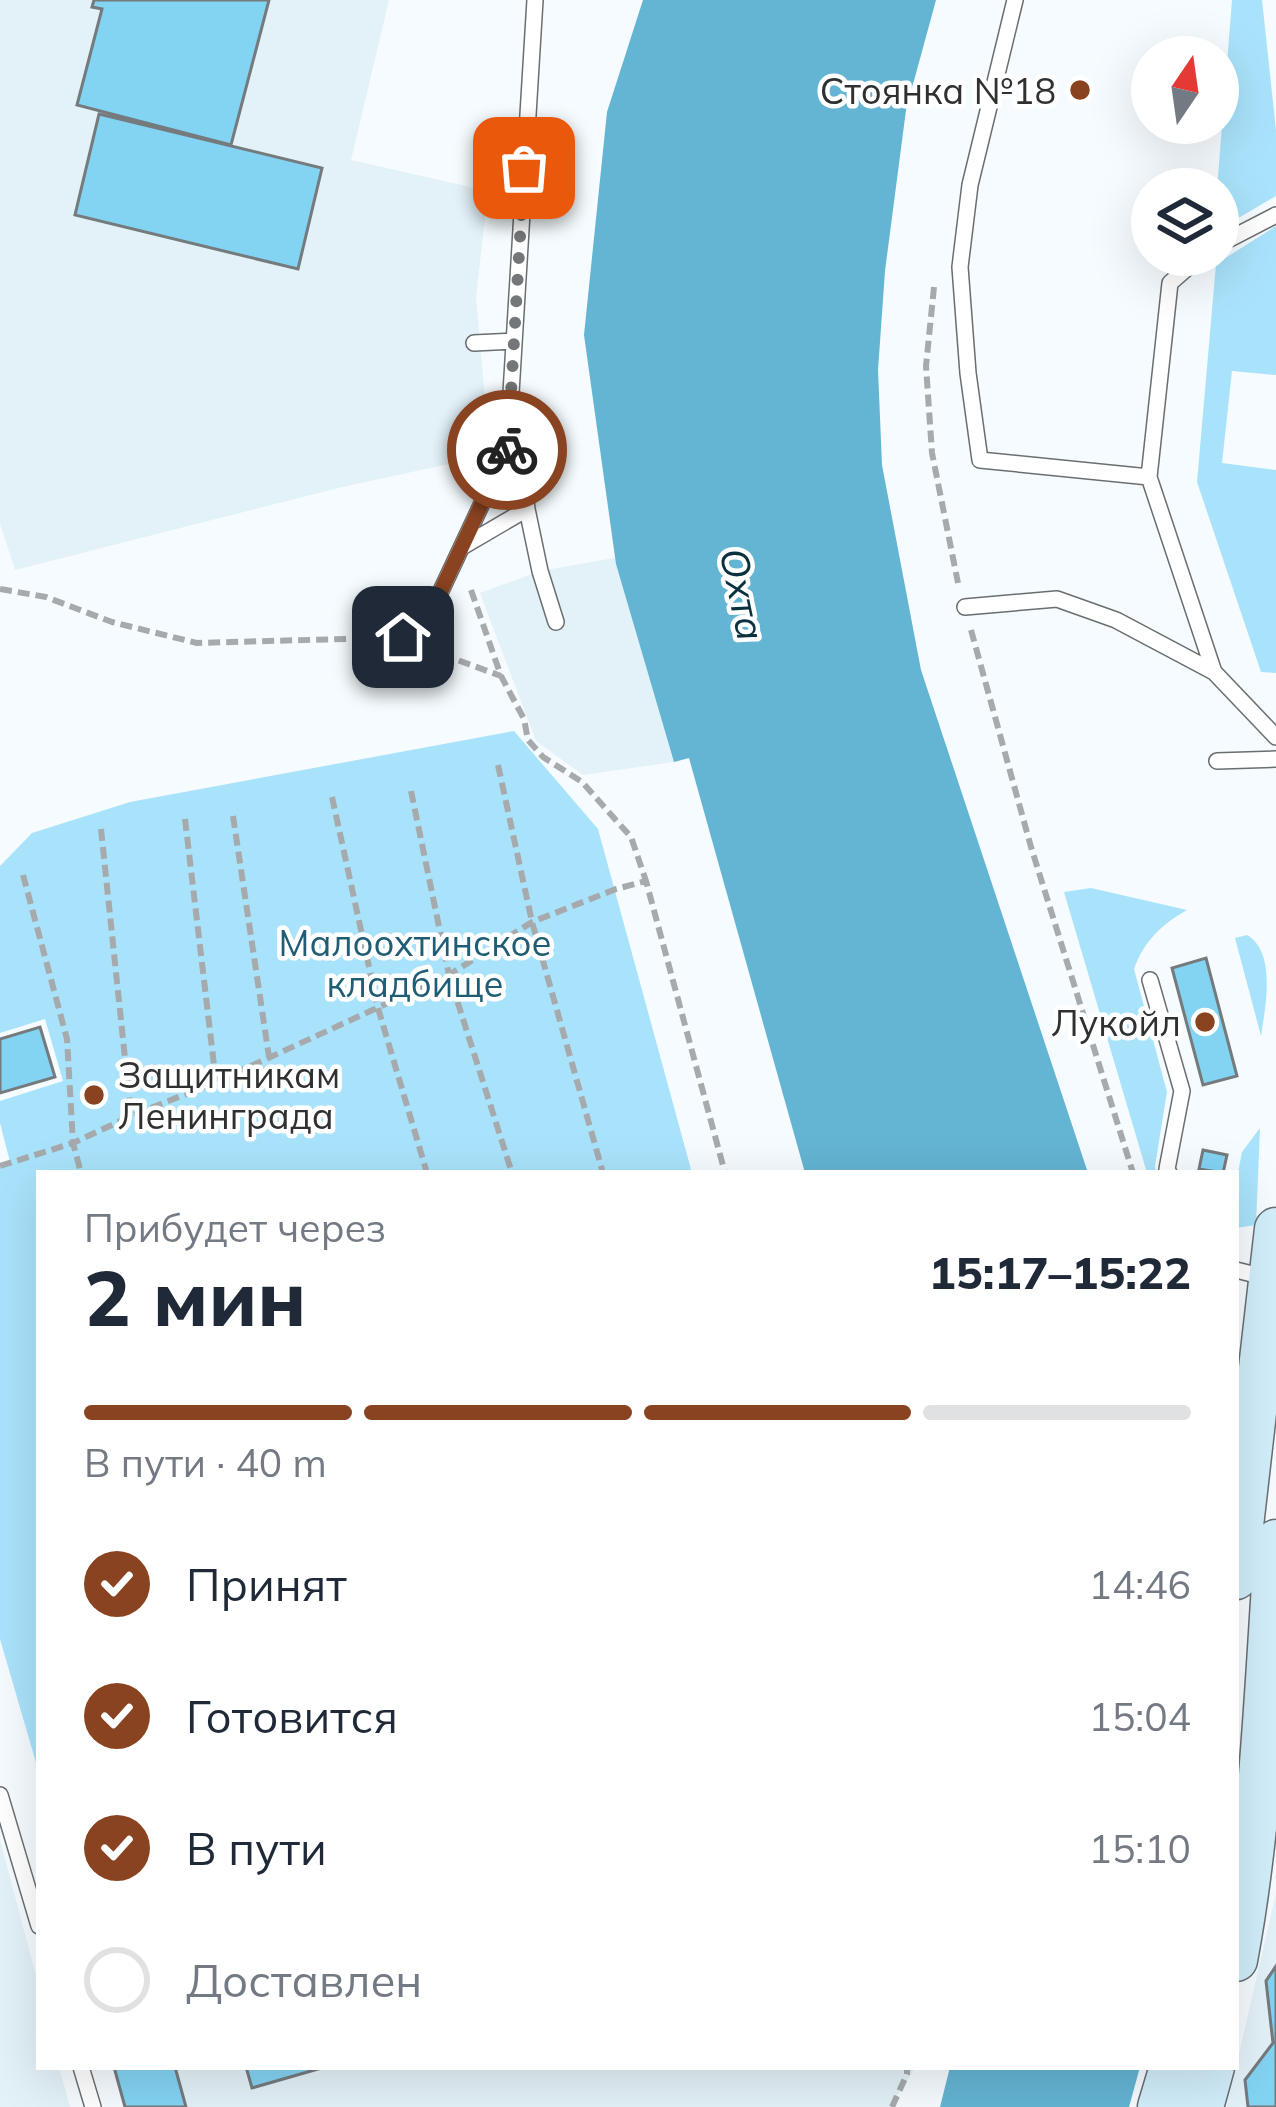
<!DOCTYPE html>
<html lang="ru">
<meta charset="utf-8">
<style>
:root{--surface:#fff;--page:#f6f6f7;--text:#1f2937;--muted:#747a83;--line:#e0e1e3;--accent:#8a4320}
body{margin:0;font-family:Mulish,sans-serif;background:var(--page);color:var(--text);height:100vh;display:flex;flex-direction:column;font-size:45px;white-space:nowrap}
*{box-sizing:border-box;margin:0}
p{font-size:39px;color:var(--muted)}
.icon{flex:none;width:66px;height:66px;fill:none;stroke:currentColor;stroke-width:2;stroke-linecap:round;stroke-linejoin:round}
.map{position:relative;flex:1;overflow:hidden}
.panel{position:absolute;left:36px;top:1170px;width:1203px;height:900px;display:flex;flex-direction:column;background:var(--surface);border-radius:0px;box-shadow:0 12px 48px #0002}
.panel>*{flex:none}
.needle{width:78px;rotate:13deg}
.controls{position:absolute;left:1131px;top:36px;display:grid;gap:24px}
.controls a{display:grid;place-items:center;width:108px;height:108px;border-radius:50%;background:var(--surface);box-shadow:0 12px 48px #0002;font-size:60px}
.pin{position:absolute;display:grid;place-items:center;width:102px;height:102px;color:#fff;margin:-51px;border-radius:24px;box-shadow:0 6px 18px #0006}
.courier{position:absolute;display:grid;place-items:center;width:120px;height:120px;margin:-60px;border:9px solid #8a4320;border-radius:50%;background:#fff;color:#222;box-shadow:0 3px 15px #0007}
.overview em{font-style:normal;font-weight:800}
.overview div{display:flex;flex-direction:column-reverse}
.overview{display:flex;align-items:center;justify-content:space-between;height:204px;padding:0 48px}
h1{font-size:78px;font-weight:800;line-height:90px}
.bar{display:grid;grid-template-columns:repeat(4,1fr);gap:18px 12px;align-content:center;height:144px;padding:0 48px}
.bar i{height:15px;border-radius:9px;background:var(--line)}
.bar .on{background:var(--accent)}
.bar p{grid-column:span 4}
ol{padding:0 48px;list-style:none}
li{display:flex;align-items:center;gap:36px;height:132px}
li p{margin-inline-start:auto}
li .icon{padding:12px;border-radius:50%;background:var(--accent);color:#fff;stroke-width:4}
li:last-child{color:var(--muted)}
li i{width:66px;height:66px;border:6px solid var(--line);border-radius:50%}
.map>svg:first-child{display:block}
</style>
<div class="map">
<svg width="1276" height="2107" viewBox="0 0 1276 2107">
<rect width="100%" height="100%" fill="#f5fbfe"/>
<path fill="#e3f1f8" d="M0,0H389L351,160L488,191L476,297L490,455L338,488L15,570L0,524Z
M615,558L674,762L583,775L536,741L480,593L540,571Z
M0,1840L39,1987V2067H59L70,2107H0Z
M1276,1893V2107H1225L1236,2067Z
M112,2067H912L913,2071L890,2107H125Z"/>
<path fill="#a9e3fb" d="M1232,0H1262L1276,130V196L1218,230L1217,189Z
M1276,226V375L1232,371L1222,463L1276,470V673L1261,672L1197,482L1216,264Z
M514,731L598,829L692,1173H39V1773L0,1639V1165L10,1162L0,1123V1101L63,1081L45,1019L0,1033V866L32,833L130,802Z
M1091,888L1187,910C1162,924 1144,941 1134,969L1167,1092L1155,1166L1156,1173H1147L1064,892Z
M1247,935C1276,952 1266,1004 1261,1036L1235,938Z
M1260,1128L1256,1225L1236,1228V1183L1242,1152Z"/>
<path fill="#64b4d3" d="M643,0H936L906,110L885,271L878,370L882,465L921,670L1088,1173H805L689,758L674,762L616,564L584,335L607,112Z
M950,2067H1140L1129,2107H940Z"/>
<path fill="#83d3f3" stroke="#757b7d" stroke-width="3" d="M94,0H269L231,145L77,105L102,9L92,7Z
M99,114L322,168L298,269L75,215Z
M1206,958L1237,1076L1203,1085L1172,968Z
M40,1027L55,1077L0,1093V1039Z
M1203,1150L1227,1155L1223,1173L1199,1169Z
M1276,1966V2107H1248L1245,2080L1273,2043L1266,1981Z
M114,2067H175L186,2107H125Z
M246,2067H325L252,2088Z"/>
<g fill="none" stroke-linecap="round" stroke-linejoin="round">
<defs>
<path id="lane" d="M535,0L511,393L527,509L540,571L556,622
M1015,0L970,185L960,267L968,373L980,460L1149,477
M1218,245L1276,215
M1202,255L1170,283L1149,477L1214,672L1276,737
M474,343L514,341
M462,547L527,509
M965,607L1057,599L1116,620L1214,672
M403,637L432,610L515,433
M1217,761L1276,759
M1150,980L1182,1091L1167,1169L1169,1173
M1236,1270L1268,1278
M0,1795L39,1926
M81,2067L93,2107"/>
<path id="secondary" d="M1236,1578L1276,1229
M1236,1960C1262,1822 1266,1681 1276,1541
M1159,2107L1171,2067
M1202,2107L1213,2067"/>
</defs>
<use href="#lane" stroke="#696e71" stroke-width="18"/>
<use href="#secondary" stroke="#696e71" stroke-width="45"/>
<path stroke="#a6aaad" stroke-width="6" stroke-dasharray="12 6" stroke-linecap="butt" d="M934,287L926,366L932,453L958,583
M0,589L46,597L112,622L197,643L378,638
M471,590L501,676L524,719L528,740L543,757L582,782L631,837L646,881
M971,630L1031,847L1133,1173
M425,648L501,676
M498,765L532,922L603,1173
M411,791L449,975L512,1173
M332,797L378,1008L427,1173
M233,816L269,1057
M185,819L216,1082
M101,829L131,1116
M23,875L67,1039L73,1143L81,1173
M0,1166L73,1143L131,1116L216,1082L449,975L532,922L616,889L646,881L725,1173
M892,2107L907,2074V2067"/>
<use href="#lane" stroke="#fff" stroke-width="15"/>
<use href="#secondary" stroke="#d1eefa" stroke-width="42"/>
</g>
<g fill="none" stroke-linecap="round" stroke-linejoin="round">
<path stroke="#747779" stroke-width="12" stroke-dasharray="0 21.6" d="M507,450L516,430L511,393L524,168"/>
<path stroke="#8a4320" stroke-width="15" d="M403,637L432,610L507,450"/>
</g>
<g fill="#8a4320" stroke="#fff" stroke-width="4.5">
<circle cx="1080" cy="90" r="12"/>
<circle cx="1205" cy="1022" r="12"/>
<circle cx="94" cy="1095" r="12"/>
</g>
<g text-anchor="middle" dominant-baseline="central" stroke-width="9" stroke-linejoin="round" paint-order="stroke">
<g font-size="36" fill="#2e3031" stroke="#fff" text-anchor="end">
<text x="1056" y="90">Стоянка №18</text>
<text x="1181" y="1022">Лукойл</text>
<text x="118" y="1074" text-anchor="start">Защитникам<tspan x="118" dy="41">Ленинграда</tspan></text>
</g>
<g font-size="36" fill="#1e5d73" stroke="#fff">
<text x="415" y="942">Малоохтинское<tspan x="415" dy="41">кладбище</tspan></text>
</g>
<g font-size="39" font-style="italic" fill="#0b313f" stroke="#fff">
<text transform="translate(743 594) rotate(78)">Охта</text>
</g>
</g>
</svg>
<div class="controls">
<a><svg class="needle" viewBox="-14 -14 28 28"><path d="M0-13l5 13h-10z" fill="#e53935"/><path d="M0 13l5-13h-10z" fill="#747a83"/></svg></a>
<a><svg class="icon" aria-label="layers" viewBox="0 0 24 24"><path d="M12 4l9 5-9 5-9-5zM3 14l9 5 9-5"/></svg></a>
</div>
<div class="pin" style="left:524px;top:168px;background:#ea580c"><svg class="icon" aria-label="bag" viewBox="0 0 24 24"><path d="M5 8h14l-1 12H6zM9 8a3 3 0 0 1 6 0"/></svg></div>
<div class="pin" style="left:403px;top:637px;background:#1f2937"><svg class="icon" aria-label="home" viewBox="0 0 24 24"><path d="M3 11l9-7 9 7M6 9v11h12V9"/></svg></div>
<div class="courier" style="left:507px;top:450px"><svg class="icon" aria-label="bike" viewBox="0 0 24 24"><circle cx="6" cy="16" r="4"/><circle cx="18" cy="16" r="4"/><path d="M6 16l4-8h5l3 8M10 8l3 8H6M13 5h3"/></svg></div>
<section class="panel">
<div class="overview"><div><h1>2 мин</h1><p>Прибудет через</p></div><em>15:17–15:22</em></div>
<div class="bar"><i class="on"></i><i class="on"></i><i class="on"></i><i></i><p>В пути · 40 m</p></div>
<ol>
<li><svg class="icon" aria-label="check" viewBox="0 0 24 24"><path d="M5 12l5 5 9-10"/></svg>Принят<p>14:46</p></li>
<li><svg class="icon" aria-label="check" viewBox="0 0 24 24"><path d="M5 12l5 5 9-10"/></svg>Готовится<p>15:04</p></li>
<li><svg class="icon" aria-label="check" viewBox="0 0 24 24"><path d="M5 12l5 5 9-10"/></svg>В пути<p>15:10</p></li>
<li><i></i>Доставлен</li>
</ol>
</section>
</div>
